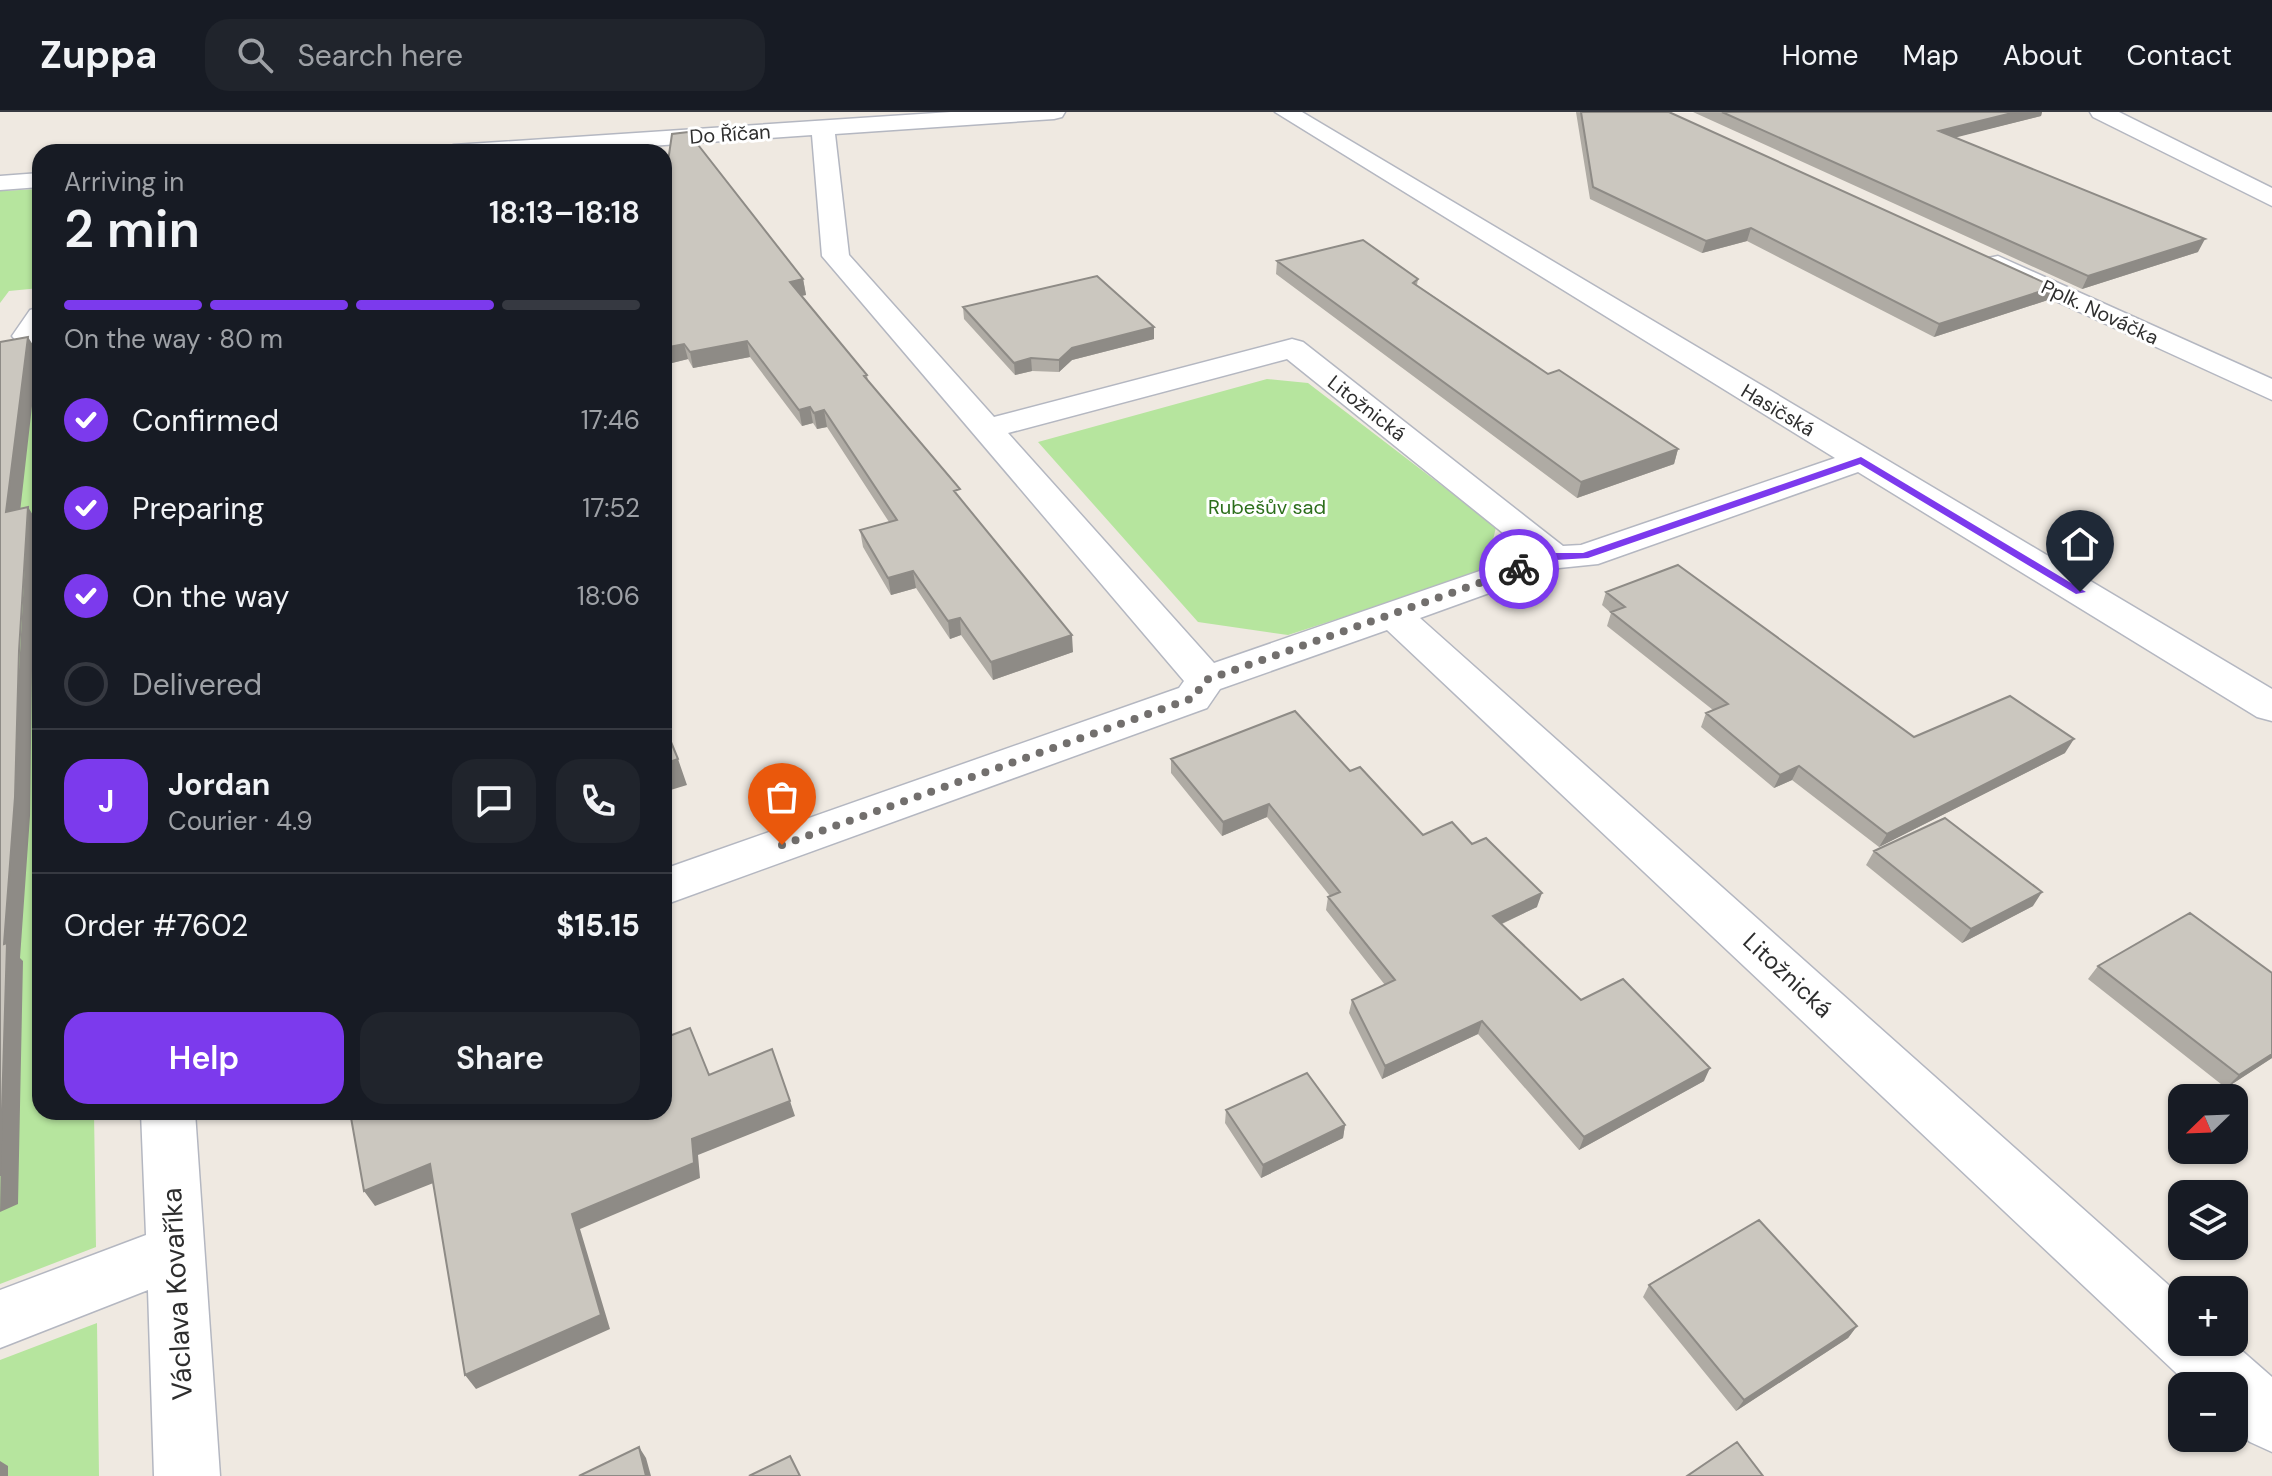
<!DOCTYPE html>
<meta charset="utf-8">
<style>
:root{--surface:#171b24;--page:#20242c;--text:#f1f3f6;--muted:#9ea1a6;--line:#363941;--accent:#7c3aed}
body{margin:0;font-family:"DM Sans",sans-serif;background:var(--page);color:var(--text);height:100vh;display:flex;flex-direction:column;font-size:30px;white-space:nowrap}
*{box-sizing:border-box;margin:0}
p{font-size:26px;color:var(--muted)}
.icon{flex:none;width:44px;height:44px;fill:none;stroke:currentColor;stroke-width:2;stroke-linecap:round;stroke-linejoin:round}
.map{position:relative;flex:1;overflow:hidden}
.sheet{position:absolute;left:32px;top:32px;width:640px;height:976px;display:flex;flex-direction:column;background:var(--surface);border-radius:24px;box-shadow:0 2px 6px #0004}
.sheet>*{flex:none}
.needle{width:52px;rotate:247deg}
.fabs{position:absolute;left:2168px;top:972px;display:grid;gap:16px}
.fabs a{display:grid;place-items:center;width:80px;height:80px;border-radius:16px;background:var(--surface);box-shadow:0 2px 6px #0004;font-size:40px}
.pin{position:absolute;display:grid;place-items:center;width:68px;height:68px;color:#fff;margin:-82px -34px;border-radius:50% 50% 50% 0;rotate:-45deg;box-shadow:0 0 8px #0007}
.pin .icon{rotate:45deg}
.courier{position:absolute;display:grid;place-items:center;width:80px;height:80px;margin:-40px;border:6px solid #7c3aed;border-radius:50%;background:#fff;color:#222;box-shadow:0 2px 10px #0007}
.summary em{font-style:normal;font-weight:600}
.summary div{display:flex;flex-direction:column-reverse}
.summary{display:flex;align-items:center;justify-content:space-between;height:136px;padding:0 32px}
h1{font-size:52px;font-weight:600;line-height:60px}
.bar{display:grid;grid-template-columns:repeat(4,1fr);gap:12px 8px;align-content:center;height:96px;padding:0 32px}
.bar i{height:10px;border-radius:6px;background:var(--line)}
.bar .current{background:var(--accent)}
.bar p{grid-column:span 4}
.line{display:flex;align-items:center;gap:20px;padding:0 32px;border-top:2px solid var(--line)}
.line div{flex:1}
.round{display:grid;place-items:center;flex:none;width:84px;height:84px;border-radius:24px;background:var(--page)}
ol{padding:0 32px;list-style:none}
li{display:flex;align-items:center;gap:24px;height:88px}
li p{margin-inline-start:auto}
li .icon{padding:8px;border-radius:50%;background:var(--accent);color:#fff;stroke-width:4}
li:last-child{color:var(--muted)}
li i{width:44px;height:44px;border:4px solid var(--line);border-radius:50%}
.action{display:flex;gap:16px;margin-top:auto;padding:16px 32px}
.action a{flex:1;height:92px;border-radius:24px;background:var(--accent);color:#fff;font-size:32px;font-weight:600;line-height:92px;text-align:center}
.action a+a{background:var(--page);color:var(--text)}
header{display:flex;align-items:center;gap:48px;box-sizing:border-box;height:112px;padding:0 40px;background:var(--surface);border-bottom:2px solid var(--line)}
header strong{font-size:38px}
nav{display:flex;gap:44px;margin-inline-start:auto;font-size:28px}
.search{width:560px;height:72px;background:var(--page);display:flex;align-items:center;gap:20px;box-sizing:border-box;padding:0 28px;border-radius:24px;color:var(--muted);font-size:30px}
.map>svg:first-child{display:block}
</style>
<header>
<strong>Zuppa</strong>
<div class="search"><svg class="icon" aria-label="search" viewBox="0 0 24 24"><circle cx="10" cy="10" r="6"/><path d="M15 15l6 6"/></svg>Search here</div>
<nav><a>Home</a><a>Map</a><a>About</a><a>Contact</a></nav>
</header>
<div class="map">
<svg width="2272" height="1364" viewBox="0 0 2272 1364">
<rect width="100%" height="100%" fill="#efe9e1"/>
<path fill="#b6e59e" d="M40,77V176L9,179L0,191V79Z
M40,233V1000H94L96,1135L0,1172V234Z
M1267,267L1308,271L1496,415L1486,459L1288,523L1198,510L1038,330Z
M97,1211L99,1364H0V1248Z"/>
<g fill="none" stroke-linecap="round" stroke-linejoin="round">
<defs>
<path id="minor" d="M951,0H1065L1062,5L1054,7L835,22L849,143L994,305L1292,227L1303,230L1563,434L1581,433L1835,346L1275,0H1302L2272,577V609L2257,605L1858,360L1598,452L1559,456L1420,506L2182,1185V1230H2232L2272,1265V1340L2250,1330L2234,1316V1274H2190L1387,518L1220,577L1207,596L664,793V757L1179,576L1184,569L822,144L812,23L561,40H442L446,35L454,33ZM1287,247L1529,442L1214,551L1008,321Z
M2090,0H2119L2272,76V94L2093,5Z
M40,61V75L0,78V64Z
M1998,144L2272,267V288L1988,158L1984,152L1988,146Z
M40,195V232L17,230L12,224L30,198Z
M141,1000H195L220,1364H154L148,1178L0,1236V1178L146,1123Z"/>
</defs>
<use href="#minor" stroke="#b4b7c1" stroke-width="3"/>
<use href="#minor" fill="#fff" fill-rule="evenodd"/>
</g>
<path fill="#afaba4" d="M1576,0H1669L2048,188L1934,225L1747,129L1702,141L1590,87Z
M1693,0H2042L2041,4L1955,25L2198,140L2082,177Z
M672,22L803,167L806,183L802,184L867,263L868,269L961,387L1073,540L993,568L961,523L950,527L916,476L891,483L863,435L860,418L889,410L827,315L817,317L813,311L802,314L750,245L693,256L688,247L664,253Z
M1277,149L1418,167L1417,173L1548,262L1678,337L1674,352L1577,386L1276,162Z
M963,195L1154,215V227L1072,248L1059,260L1032,259L1015,263L964,207Z
M1606,480L1914,625L2065,641L1879,735L1792,668L1774,676L1701,615L1706,601L1713,598L1607,514L1611,501L1602,493Z
M1171,647L1350,659L1423,723L1472,732L1537,795L1502,812L1581,888L1704,969L1579,1038L1478,922L1382,967L1349,901L1352,888L1385,873L1326,798L1328,785L1330,784L1267,705L1222,724L1171,661Z
M1874,739L2033,794L1962,831L1866,753Z
M2098,854L2272,861V946L2226,976L2088,867Z
M1226,998L1345,1013L1343,1026L1261,1066L1225,1011Z
M1649,1173L1857,1214L1848,1226L1736,1299L1643,1185Z"/>
<path fill="#8e8b86" d="M2016,0H2042L2041,4L1934,31L1939,19Z
M1751,116L1747,129L1702,141L1706,129Z
M2205,127L2198,140L2082,177L2088,164Z
M803,167L806,183L793,185L790,170Z
M2054,175L2048,188L1934,225L1939,212Z
M1154,215V227L1072,248L1059,260V248L1072,236Z
M28,225L38,241L18,418L6,400Z
M747,229L750,245L693,256L690,240Z
M684,232L688,247L664,253V236Z
M1031,246L1032,259L1015,263L1014,251Z
M810,295L813,311L802,314L799,298Z
M824,298L827,315L817,317L814,301Z
M1678,337L1674,352L1577,386L1581,370Z
M28,395L39,413L32,557L30,704L20,846L23,849L18,1092L0,1100L4,832Z
M913,459L916,476L891,483L888,466Z
M960,506L961,523L950,527L948,509Z
M1072,523L1073,540L993,568L991,550Z
M2074,627L2065,641L1879,735L1887,722Z
M678,647L687,673L664,680V652Z
M1799,654L1792,668L1774,676L1780,663Z
M1269,692L1267,705L1222,724L1223,710Z
M2042,780L2033,794L1962,831L1971,817Z
M1542,781L1537,795L1490,817L1493,804Z
M1482,909L1478,922L1382,967L1385,954Z
M2272,942V946L2226,976L2239,963Z
M1710,956L1704,969L1579,1038L1584,1025Z
M790,989L795,1004L698,1043L700,1066L580,1117L610,1217L476,1277L465,1263L572,1102L692,1027Z
M1345,1013L1343,1026L1261,1066L1263,1053Z
M430,1052L441,1068L375,1094L364,1079Z
M1857,1214L1848,1226L1736,1299L1744,1288Z
M639,1335L646,1346L651,1364H646Z
M0,1349L8,1354V1364H0Z"/>
<path fill="#cbc7bf" stroke="#8e8b86" stroke-width="2" d="M1581,0H1669L2054,175L1939,212L1751,116L1706,129L1593,75Z
M1722,0H2016L1939,19L2205,127L2088,164Z
M688,20L803,167L790,170L867,263L864,264L960,377L954,379L1072,523L991,550L960,506L948,509L913,459L888,466L860,418L897,408L824,298L814,301L810,295L799,298L747,229L690,240L684,232L664,236V77L672,22Z
M1363,128L1418,167L1413,171L1548,262L1559,258L1678,337L1581,370L1277,149Z
M1097,164L1154,215L1072,236L1059,248L1031,246L1014,251L963,195Z
M28,225L6,400L28,395L19,539L15,685L4,832L7,831L0,1064V230Z
M1678,453L1914,625L2010,584L2074,627L1887,722L1799,654L1780,663L1706,601L1728,592L1611,500L1625,495L1606,480Z
M1295,599L1350,659L1360,655L1423,723L1452,710L1472,732L1486,726L1542,781L1493,804L1581,888L1623,867L1710,956L1584,1025L1482,909L1385,954L1352,888L1395,868L1328,785L1340,780L1269,692L1223,710L1171,647Z
M664,613L678,647L664,652Z
M1945,706L2042,780L1971,817L1874,739Z
M2190,801L2272,861V942L2239,963L2098,854Z
M690,916L709,963L772,937L790,989L692,1027L694,1051L572,1102L601,1203L465,1263L430,1052L364,1079L350,1000H664V926Z
M1307,961L1345,1013L1263,1053L1226,998Z
M1759,1108L1857,1214L1744,1288L1649,1173Z
M1737,1330L1763,1364H1687Z
M639,1335L646,1364H579Z
M790,1344L800,1364H749Z"/>
<path fill="#7c3aed" d="M1861,345L2086,480L2076,482L1860,352L1588,446L1556,448L1519,461L1514,457L1555,441H1583Z"/>
<g fill="none" stroke-linecap="round" stroke-linejoin="round">
<path stroke="#726f6d" stroke-width="8" stroke-dasharray="0 14.4" d="M782,733L1193,586L1206,568L1519,457"/>
</g>
<g text-anchor="middle" dominant-baseline="central" stroke-width="6" stroke-linejoin="round" paint-order="stroke">
<g font-size="20" fill="#2e2e2e" stroke="#fff">
<text transform="translate(730 22) rotate(-4)">Do Říčan</text>
<text transform="translate(2100 200) rotate(25)">Pplk. Nováčka</text>
<text transform="translate(1367 296) rotate(38)">Litožnická</text>
<text transform="translate(1778 298) rotate(31)">Hasičská</text>
</g>
<g font-size="20" fill="#2c6e1b" stroke="#fff">
<text x="1267" y="395">Rubešův sad</text>
</g>
<g font-size="24" fill="#2e2e2e" stroke="#fff">
<text transform="translate(1788 863) rotate(43)">Litožnická</text>
</g>
<g font-size="28" fill="#2e2e2e" stroke="#fff">
<text transform="translate(177 1182) rotate(-93)">Václava Kovaříka</text>
</g>
</g>
</svg>
<div class="fabs">
<a><svg class="needle" viewBox="-14 -14 28 28"><path d="M0-13l5 13h-10z" fill="#e53935"/><path d="M0 13l5-13h-10z" fill="#9ea1a6"/></svg></a>
<a><svg class="icon" aria-label="layers" viewBox="0 0 24 24"><path d="M12 4l9 5-9 5-9-5zM3 14l9 5 9-5"/></svg></a>
<a>+</a>
<a>−</a>
</div>
<div class="pin" style="left:782px;top:733px;background:#ea580c"><svg class="icon" aria-label="bag" viewBox="0 0 24 24"><path d="M5 8h14l-1 12H6zM9 8a3 3 0 0 1 6 0"/></svg></div>
<div class="pin" style="left:2080px;top:480px;background:#1f2937"><svg class="icon" aria-label="home" viewBox="0 0 24 24"><path d="M3 11l9-7 9 7M6 9v11h12V9"/></svg></div>
<div class="courier" style="left:1519px;top:457px"><svg class="icon" aria-label="bike" viewBox="0 0 24 24"><circle cx="6" cy="16" r="4"/><circle cx="18" cy="16" r="4"/><path d="M6 16l4-8h5l3 8M10 8l3 8H6M13 5h3"/></svg></div>
<section class="sheet">
<div class="summary"><div><h1>2 min</h1><p>Arriving in</p></div><em>18:13–18:18</em></div>
<div class="bar"><i class="current"></i><i class="current"></i><i class="current"></i><i></i><p>On the way · 80 m</p></div>
<ol>
<li><svg class="icon" aria-label="check" viewBox="0 0 24 24"><path d="M5 12l5 5 9-10"/></svg>Confirmed<p>17:46</p></li>
<li><svg class="icon" aria-label="check" viewBox="0 0 24 24"><path d="M5 12l5 5 9-10"/></svg>Preparing<p>17:52</p></li>
<li><svg class="icon" aria-label="check" viewBox="0 0 24 24"><path d="M5 12l5 5 9-10"/></svg>On the way<p>18:06</p></li>
<li><i></i>Delivered</li>
</ol>
<div class="line" style="height:144px"><b class="round" style="background:var(--accent);color:#fff">J</b><div><b>Jordan</b><p>Courier · 4.9</p></div><a class="round"><svg class="icon" aria-label="chat" viewBox="0 0 24 24"><path d="M4 5h16v11H9l-5 4z"/></svg></a><a class="round"><svg class="icon" aria-label="phone" viewBox="0 0 24 24"><path d="M5 4h4l2 5-3 2q2 4 5 5l2-3 5 2v4C11 20 4 13 5 4z"/></svg></a></div>
<div class="line" style="height:104px"><div>Order #7602</div><b>$15.15</b></div>
<div class="action"><a>Help</a><a>Share</a></div>
</section>
</div>
